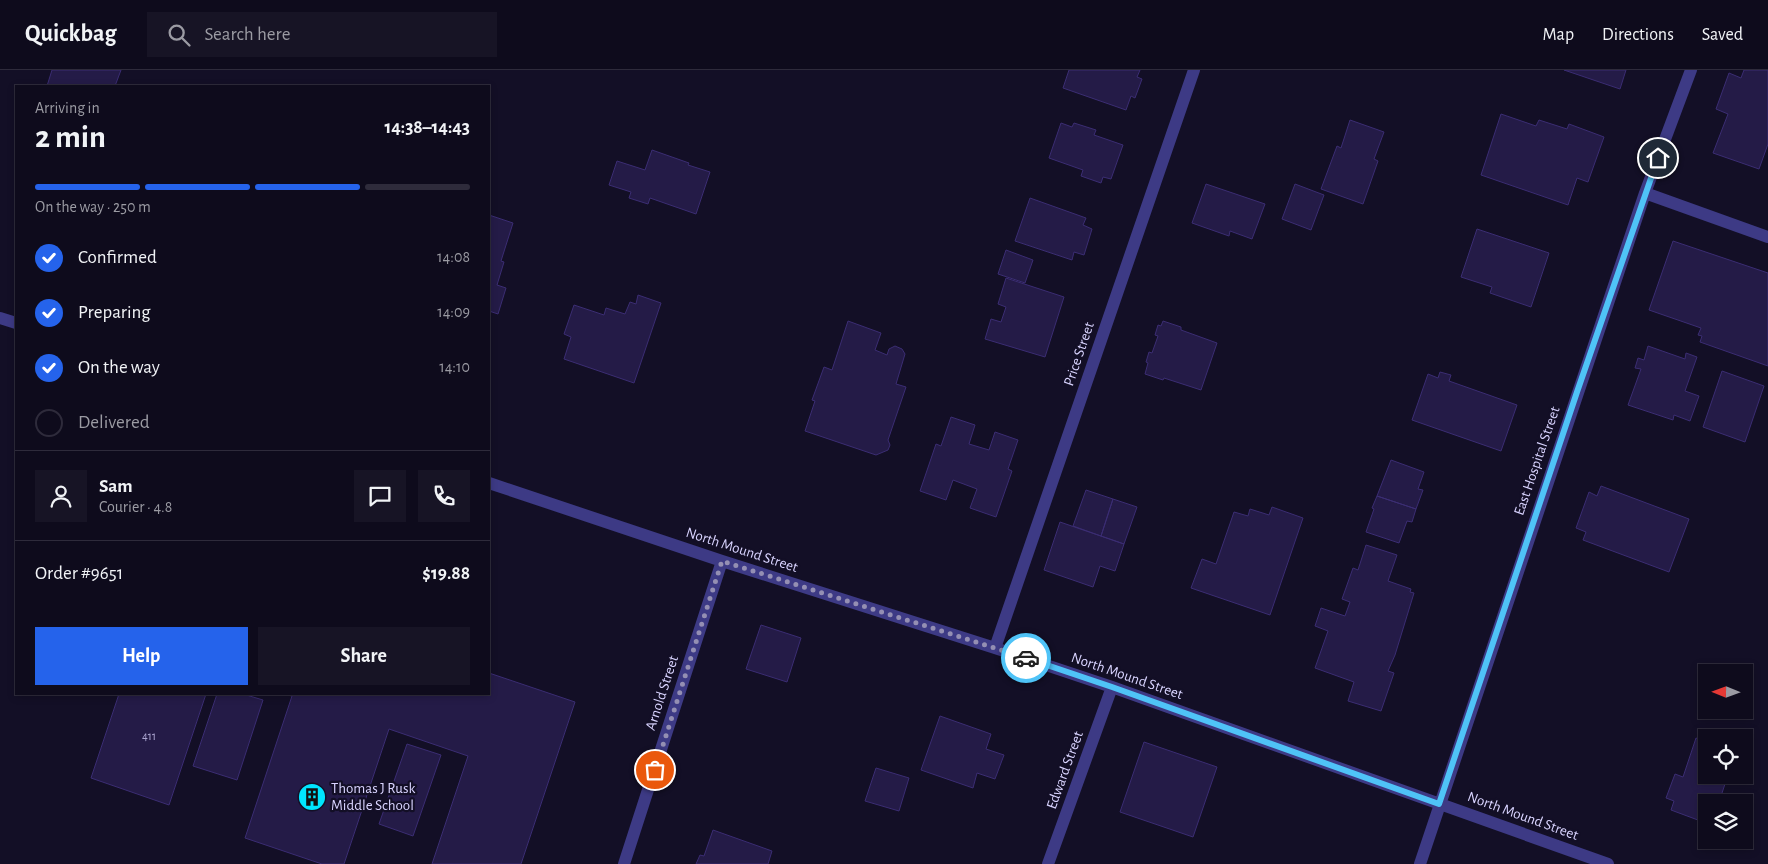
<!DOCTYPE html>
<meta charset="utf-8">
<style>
:root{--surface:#0e0b1c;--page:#171425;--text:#f1f3f6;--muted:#9b9ba3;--line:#2e2b3b;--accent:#2563eb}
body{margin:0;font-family:"Alegreya Sans",sans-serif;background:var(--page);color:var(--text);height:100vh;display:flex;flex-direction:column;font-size:19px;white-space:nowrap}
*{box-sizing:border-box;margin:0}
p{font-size:16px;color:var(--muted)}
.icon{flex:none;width:28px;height:28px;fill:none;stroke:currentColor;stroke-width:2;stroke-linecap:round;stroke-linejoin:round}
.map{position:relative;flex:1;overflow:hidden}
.details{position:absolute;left:15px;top:15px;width:475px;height:610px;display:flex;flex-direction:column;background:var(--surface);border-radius:0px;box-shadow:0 2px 8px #0003,0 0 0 1px var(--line)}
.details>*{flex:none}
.needle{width:32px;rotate:271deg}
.controls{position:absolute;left:1698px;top:594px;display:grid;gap:10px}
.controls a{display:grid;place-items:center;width:55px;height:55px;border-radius:0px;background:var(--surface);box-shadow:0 2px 8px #0003,0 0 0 1px var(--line);font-size:25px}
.pin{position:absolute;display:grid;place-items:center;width:42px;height:42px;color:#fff;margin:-21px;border:2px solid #fff;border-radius:50%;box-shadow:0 1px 5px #0007}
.courier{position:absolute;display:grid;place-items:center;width:50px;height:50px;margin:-25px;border:4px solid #4fc3f7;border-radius:50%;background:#fff;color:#222;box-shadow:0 1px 6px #0007}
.headline em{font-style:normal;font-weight:700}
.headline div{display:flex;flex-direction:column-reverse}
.headline{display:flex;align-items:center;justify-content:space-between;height:85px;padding:0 20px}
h1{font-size:32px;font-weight:700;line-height:38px}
.bar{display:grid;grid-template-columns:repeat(4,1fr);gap:8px 5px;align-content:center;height:60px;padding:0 20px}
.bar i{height:6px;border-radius:4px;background:var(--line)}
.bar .selected{background:var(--accent)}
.bar p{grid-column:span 4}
.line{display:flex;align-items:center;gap:12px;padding:0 20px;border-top:1px solid var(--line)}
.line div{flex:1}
.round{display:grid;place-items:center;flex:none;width:52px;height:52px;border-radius:0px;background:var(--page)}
ol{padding:0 20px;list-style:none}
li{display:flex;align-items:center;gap:15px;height:55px}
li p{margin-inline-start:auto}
li .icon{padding:5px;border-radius:50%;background:var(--accent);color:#fff;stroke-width:4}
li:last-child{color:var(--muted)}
li i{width:28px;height:28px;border:2px solid var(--line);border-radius:50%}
.button{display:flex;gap:10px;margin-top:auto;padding:10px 20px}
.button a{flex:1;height:58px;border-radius:0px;background:var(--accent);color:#fff;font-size:20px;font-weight:700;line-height:58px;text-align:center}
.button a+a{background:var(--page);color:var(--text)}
header{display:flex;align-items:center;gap:30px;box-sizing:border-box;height:70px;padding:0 25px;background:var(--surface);border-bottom:1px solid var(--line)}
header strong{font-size:24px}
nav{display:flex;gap:28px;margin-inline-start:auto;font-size:18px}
.search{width:350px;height:45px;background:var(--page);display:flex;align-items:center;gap:12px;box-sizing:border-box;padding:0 18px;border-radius:0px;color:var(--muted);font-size:19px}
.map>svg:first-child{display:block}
</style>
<header>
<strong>Quickbag</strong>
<div class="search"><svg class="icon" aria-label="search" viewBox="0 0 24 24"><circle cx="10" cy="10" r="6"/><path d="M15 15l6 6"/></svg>Search here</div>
<nav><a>Map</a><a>Directions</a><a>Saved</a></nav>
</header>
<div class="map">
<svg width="1768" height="794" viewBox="0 0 1768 794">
<rect width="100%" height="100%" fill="#130f26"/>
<path fill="#241b47" stroke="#3b2d73" d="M52,0H121L115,16H47Z
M1069,0H1140L1137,7L1142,9L1135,28L1131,26L1126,40L1063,18Z
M1564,0H1626L1620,19Z
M1744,0H1768V74L1759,99L1713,83L1728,44L1716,39L1729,3L1741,8Z
M1501,44L1536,56L1539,50L1567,59L1569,54L1604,67L1588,112L1577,108L1568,135L1481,105Z
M1350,50L1384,62L1374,89L1378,91L1363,134L1321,119L1337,76L1341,78Z
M1061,53L1072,57L1074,53L1096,60L1094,65L1123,75L1111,109L1103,107L1101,113L1081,106L1083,100L1049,88Z
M652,80L689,93L688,95L710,102L696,144L650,128L648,134L629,128L631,122L609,115L617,91L645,100Z
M1206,114L1265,134L1252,169L1230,161L1229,166L1192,153Z
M1295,114L1324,125L1311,160L1282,149Z
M1030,128L1086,148L1083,155L1092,159L1084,185L1074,182L1072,190L1015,171Z
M489,145L513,153L501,191L504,192L497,215L506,218L498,244L489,241Z
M1477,159L1549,183L1531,237L1490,223L1492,217L1461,207Z
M1673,171L1768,203V296L1700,272L1702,266L1698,265L1701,258L1649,240Z
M1006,180L1033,190L1025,213L998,204Z
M1006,208L1064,227L1045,287L985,269L991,249L1001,252L1006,237L998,234Z
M638,225L661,233L634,313L564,289L571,267L564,264L574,235L604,245L606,238L625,244L630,232L636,234Z
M848,251L881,263L875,280L887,285L889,279L895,276L902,279L905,284L896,314L906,317L888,370L890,375L888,380L876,385L805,361L815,331L812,330L824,297L832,300Z
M1163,251L1181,257V260L1217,273L1201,320L1164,308L1163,310L1145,304L1148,293L1146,292L1149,282L1152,283L1158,266L1155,265L1158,255L1161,256Z
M1648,276L1685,289L1686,283L1697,287L1685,321L1699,326L1690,351L1674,345L1673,350L1628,335L1641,299L1635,298L1638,288L1644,290Z
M1722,301L1764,316L1745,372L1703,357Z
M1440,302L1451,305L1449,311L1517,335L1501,381L1412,350L1428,304L1438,308Z
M951,347L975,355L969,374L989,380L995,362L1018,370L1008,399L1012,401L996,447L970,438L977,419L953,410L946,430L920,421L936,374L941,376Z
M1391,390L1424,402L1418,419L1423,420L1416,439L1377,426Z
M1601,416L1689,449L1669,502L1583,470L1586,462L1576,458L1589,422L1597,426Z
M1086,420L1113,429L1101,466L1073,456Z
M1377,426L1416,439L1412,452L1407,451L1399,473L1366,462L1374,439L1372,438Z
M1113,429L1137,437L1124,474L1101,466Z
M1272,437L1303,448L1270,545L1191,518L1202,489L1216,494L1234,442L1248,446L1250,439L1269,445Z
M1060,452L1124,474L1115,501L1100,496L1093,517L1044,500Z
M1366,475L1397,485L1388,511L1411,519L1410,522L1414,523L1395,585L1388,601L1394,603L1381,641L1348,631L1354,612L1315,598L1328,561L1315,556L1321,538L1345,546L1350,532L1342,529L1353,498L1358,500Z
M761,555L801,568L787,612L746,599Z
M489,603L575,632L521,794H432L468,686L389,659L344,794H322L245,768L292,626L284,624H489Z
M119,624H206L169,735L91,708Z
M217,624H243L263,630L237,710L193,696Z
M940,646L991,664L986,679L1004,685L995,709L977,703L973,718L921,700Z
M1696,668L1706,672V705H1728L1719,732H1706V753L1671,740L1674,731L1666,728L1675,704L1683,707Z
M1144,672L1217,697L1193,767L1120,742Z
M407,674L441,685L413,766L379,754Z
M876,698L909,708L899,741L865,731Z
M713,760L772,781L768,794H696L700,785L704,786Z"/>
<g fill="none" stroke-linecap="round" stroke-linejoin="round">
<path stroke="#3d3a85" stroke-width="12" d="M1645,123L1768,167
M0,248L16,253
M489,413L722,491L995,578L1112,617L1608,794
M995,578L1194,0
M624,794L722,491
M1048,794L1112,617
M1420,794L1645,123L1691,0"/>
</g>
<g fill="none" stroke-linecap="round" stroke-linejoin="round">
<path stroke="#948fb3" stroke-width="5" stroke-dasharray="0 9" d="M655,700L722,491L1026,588"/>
<path stroke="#4fc3f7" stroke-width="6" d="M1026,588L1112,617L1439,734L1577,322L1658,88"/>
</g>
<defs>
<symbol id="building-disc" viewBox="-11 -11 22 22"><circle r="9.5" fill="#00e5ff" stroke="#130f26"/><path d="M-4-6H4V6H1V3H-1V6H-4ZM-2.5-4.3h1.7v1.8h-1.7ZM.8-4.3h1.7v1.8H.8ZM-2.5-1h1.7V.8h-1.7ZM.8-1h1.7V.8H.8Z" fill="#111"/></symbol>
</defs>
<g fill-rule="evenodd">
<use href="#building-disc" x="296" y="711" width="32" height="32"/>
</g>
<g text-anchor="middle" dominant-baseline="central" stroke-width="4.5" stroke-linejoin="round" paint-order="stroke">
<g font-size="12" fill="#aca6d1">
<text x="149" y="666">411</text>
</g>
<g font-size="15" fill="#d9d4ff" stroke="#130f26">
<text transform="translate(1079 284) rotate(-71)">Price Street</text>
<text transform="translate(1537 391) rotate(-71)">East Hospital Street</text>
<text transform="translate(742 480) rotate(18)">North Mound Street</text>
<text transform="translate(1127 606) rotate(19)">North Mound Street</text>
<text transform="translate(662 623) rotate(-72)">Arnold Street</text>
<text transform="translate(1065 700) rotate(-70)">Edward Street</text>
<text transform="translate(1523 746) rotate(20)">North Mound Street</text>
</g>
<g font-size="15" fill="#d9d4ff" stroke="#130f26" text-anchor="start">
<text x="331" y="718">Thomas J Rusk<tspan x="331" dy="17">Middle School</tspan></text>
</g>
</g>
</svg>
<div class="controls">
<a><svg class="needle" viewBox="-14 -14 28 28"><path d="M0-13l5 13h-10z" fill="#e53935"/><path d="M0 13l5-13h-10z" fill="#9b9ba3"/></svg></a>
<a><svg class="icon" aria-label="locate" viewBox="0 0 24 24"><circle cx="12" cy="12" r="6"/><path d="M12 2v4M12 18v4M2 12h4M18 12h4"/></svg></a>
<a><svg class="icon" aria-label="layers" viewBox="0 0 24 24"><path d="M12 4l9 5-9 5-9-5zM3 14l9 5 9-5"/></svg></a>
</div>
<div class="pin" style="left:655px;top:700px;background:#ea580c"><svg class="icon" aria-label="bag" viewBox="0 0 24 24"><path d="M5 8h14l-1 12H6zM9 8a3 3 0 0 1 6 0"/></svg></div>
<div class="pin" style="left:1658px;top:88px;background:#1f2937"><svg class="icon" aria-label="home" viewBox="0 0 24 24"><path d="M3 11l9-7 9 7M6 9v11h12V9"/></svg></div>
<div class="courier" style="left:1026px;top:588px"><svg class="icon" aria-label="car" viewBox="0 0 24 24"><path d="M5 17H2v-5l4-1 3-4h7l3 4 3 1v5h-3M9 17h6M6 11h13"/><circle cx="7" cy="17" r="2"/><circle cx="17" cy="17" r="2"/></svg></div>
<section class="details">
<div class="headline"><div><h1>2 min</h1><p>Arriving in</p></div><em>14:38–14:43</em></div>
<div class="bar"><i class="selected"></i><i class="selected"></i><i class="selected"></i><i></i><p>On the way · 250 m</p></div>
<ol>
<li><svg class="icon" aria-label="check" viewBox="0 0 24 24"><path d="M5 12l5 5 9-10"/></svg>Confirmed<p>14:08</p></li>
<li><svg class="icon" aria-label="check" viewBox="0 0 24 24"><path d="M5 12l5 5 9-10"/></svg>Preparing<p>14:09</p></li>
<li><svg class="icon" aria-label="check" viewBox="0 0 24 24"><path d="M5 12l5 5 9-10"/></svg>On the way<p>14:10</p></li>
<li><i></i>Delivered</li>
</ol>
<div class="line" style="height:90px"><a class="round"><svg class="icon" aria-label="person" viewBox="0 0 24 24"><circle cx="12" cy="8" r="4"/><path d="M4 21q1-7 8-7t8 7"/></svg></a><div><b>Sam</b><p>Courier · 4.8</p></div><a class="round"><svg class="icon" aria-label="chat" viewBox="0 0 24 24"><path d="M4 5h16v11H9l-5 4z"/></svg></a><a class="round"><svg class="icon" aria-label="phone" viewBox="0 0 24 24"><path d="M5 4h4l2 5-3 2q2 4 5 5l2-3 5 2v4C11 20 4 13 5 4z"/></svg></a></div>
<div class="line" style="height:65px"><div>Order #9651</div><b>$19.88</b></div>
<div class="button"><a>Help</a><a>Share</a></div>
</section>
</div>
